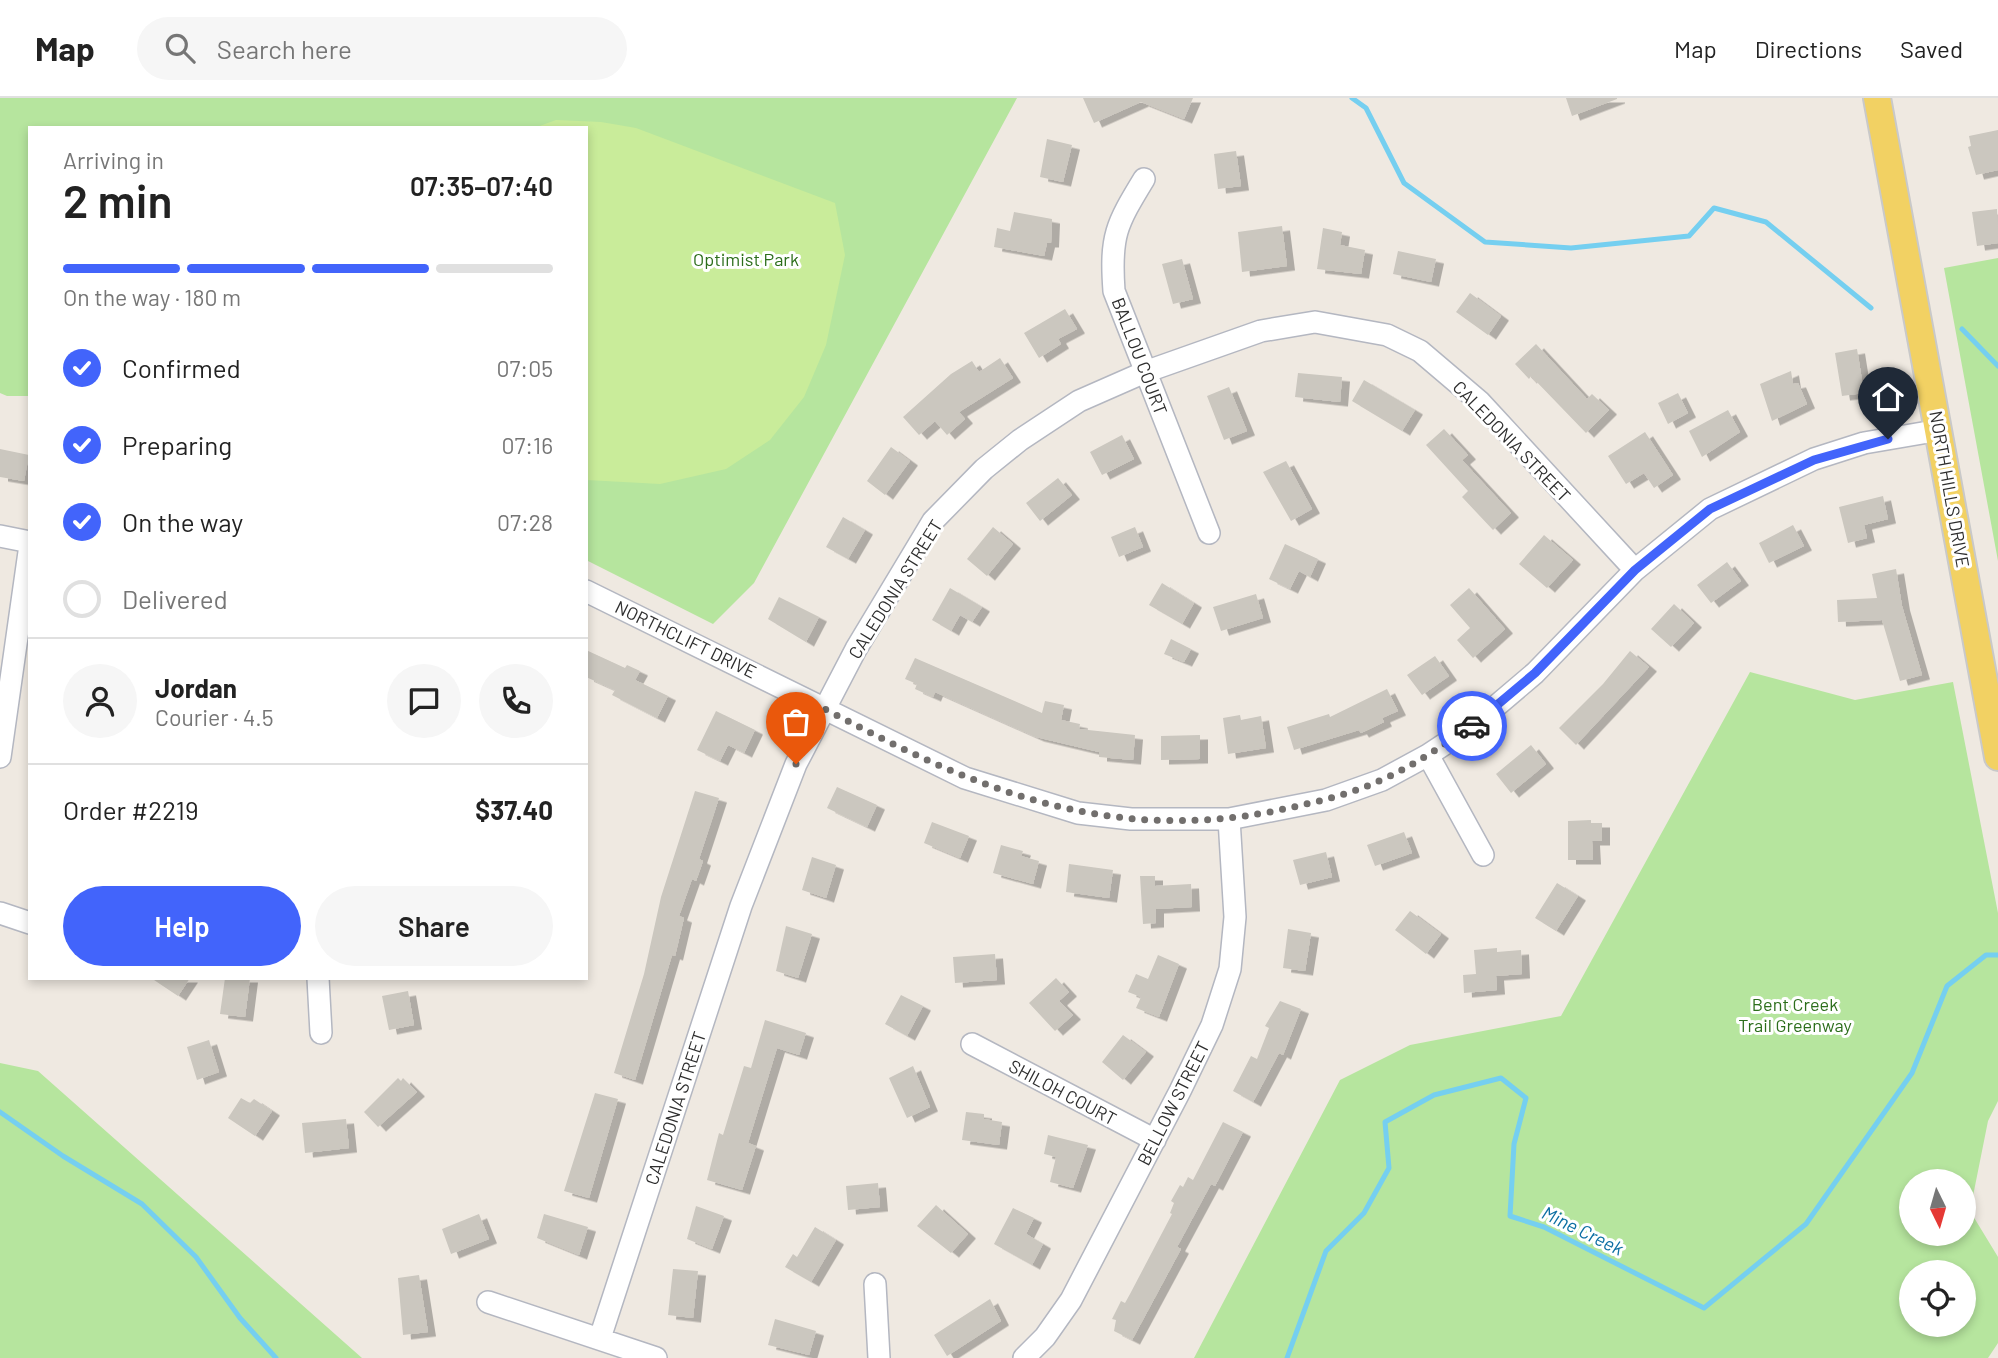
<!DOCTYPE html>
<meta charset="utf-8">
<style>
:root{--surface:#fff;--page:#f6f6f6;--text:#222;--muted:#767676;--line:#e0e0e0;--accent:#4264fb}
body{margin:0;font-family:Barlow,sans-serif;background:var(--page);color:var(--text);height:100vh;display:flex;flex-direction:column;font-size:26px;white-space:nowrap}
*{box-sizing:border-box;margin:0}
p{font-size:23px;color:var(--muted)}
.icon{flex:none;width:38px;height:38px;fill:none;stroke:currentColor;stroke-width:2;stroke-linecap:round;stroke-linejoin:round}
.map{position:relative;flex:1;overflow:hidden}
.drawer{position:absolute;left:28px;top:28px;width:560px;height:854px;display:flex;flex-direction:column;background:var(--surface);border-radius:0px;box-shadow:0 4px 10px #0003}
.drawer>*{flex:none}
.needle{width:46px;rotate:175deg}
.controls{position:absolute;left:1899px;top:1071px;display:grid;gap:14px}
.controls a{display:grid;place-items:center;width:77px;height:77px;border-radius:50%;background:var(--surface);box-shadow:0 4px 10px #0003;font-size:35px}
.pin{position:absolute;display:grid;place-items:center;width:60px;height:60px;color:#fff;margin:-72px -30px;border-radius:50% 50% 50% 0;rotate:-45deg;box-shadow:0 0 7px #0007}
.pin .icon{rotate:45deg}
.courier{position:absolute;display:grid;place-items:center;width:70px;height:70px;margin:-35px;border:5px solid #4264fb;border-radius:50%;background:#fff;color:#222;box-shadow:0 2px 9px #0007}
.head em{font-style:normal;font-weight:600}
.head div{display:flex;flex-direction:column-reverse}
.head{display:flex;align-items:center;justify-content:space-between;height:119px;padding:0 35px}
h1{font-size:46px;font-weight:600;line-height:52px}
.bar{display:grid;grid-template-columns:repeat(4,1fr);gap:10px 7px;align-content:center;height:84px;padding:0 35px}
.bar i{height:9px;border-radius:5px;background:var(--line)}
.bar .active{background:var(--accent)}
.bar p{grid-column:span 4}
.line{display:flex;align-items:center;gap:18px;padding:0 35px;border-top:2px solid var(--line)}
.line div{flex:1}
.round{display:grid;place-items:center;flex:none;width:74px;height:74px;border-radius:37px;background:var(--page)}
ol{padding:0 35px;list-style:none}
li{display:flex;align-items:center;gap:21px;height:77px}
li p{margin-inline-start:auto}
li .icon{padding:7px;border-radius:50%;background:var(--accent);color:#fff;stroke-width:4}
li:last-child{color:var(--muted)}
li i{width:38px;height:38px;border:4px solid var(--line);border-radius:50%}
.primary-button{display:flex;gap:14px;margin-top:auto;padding:14px 35px}
.primary-button a{flex:1;height:80px;border-radius:42px;background:var(--accent);color:#fff;font-size:28px;font-weight:600;line-height:80px;text-align:center}
.primary-button a+a{background:var(--page);color:var(--text)}
header{display:flex;align-items:center;gap:42px;box-sizing:border-box;height:98px;padding:0 35px;background:var(--surface);border-bottom:2px solid var(--line)}
header strong{font-size:33px}
nav{display:flex;gap:38px;margin-inline-start:auto;font-size:24px}
.search{width:490px;height:63px;background:var(--page);display:flex;align-items:center;gap:18px;box-sizing:border-box;padding:0 24px;border-radius:38px;color:var(--muted);font-size:26px}
.map>svg:first-child{display:block}
</style>
<header>
<strong>Map</strong>
<div class="search"><svg class="icon" aria-label="search" viewBox="0 0 24 24"><circle cx="10" cy="10" r="6"/><path d="M15 15l6 6"/></svg>Search here</div>
<nav><a>Map</a><a>Directions</a><a>Saved</a></nav>
</header>
<div class="map">
<svg width="1998" height="1260" viewBox="0 0 1998 1260">
<defs>
<filter id="shadow"><feDropShadow dx="8" dy="4.5" stdDeviation="0" flood-color="#0004"/></filter>
</defs>
<rect width="100%" height="100%" fill="#efe9e1"/>
<path fill="#b6e59e" fill-rule="evenodd" d="M0,0H1017L754,485L713,526L586,462V30H30V298H7L0,295Z
M1998,160V463L1944,170Z
M1750,574L1855,602L1953,584L1998,815V1003L1988,1023L1970,1113L1998,1159V1245L1988,1260H1194L1340,982L1410,947L1561,918ZM1964,1083V1136H1911V1083ZM1964,1174V1227H1911V1174Z
M0,965L38,973L362,1260H0Z"/>
<path fill="#c9ec9a" d="M556,22L601,24L636,30L835,105L845,157L826,247L804,299L770,342L726,371L660,386L586,382V30H534Z"/>
<g fill="none" stroke-linecap="round" stroke-linejoin="round">
<path stroke="#75cff0" stroke-width="5" d="M1352,0L1366,10L1404,85L1485,144L1571,150L1689,138L1714,110L1766,124L1871,210
M1962,231L1998,268
M0,1014L63,1058L142,1106L196,1159L240,1220L276,1260
M1287,1260L1326,1153L1364,1115L1389,1070L1385,1024L1434,997L1501,980L1526,1000L1514,1046L1510,1118L1544,1129L1704,1210L1806,1126L1912,975L1947,888L1986,857H1998"/>
</g>
<path fill="#cbc7bf" filter="url(#shadow)" d="M1083,0H1193L1184,21L1141,4L1094,25Z
M1566,0H1617V1L1572,18Z
M1998,32V72L1976,77L1968,49L1971,48L1969,38Z
M1047,41L1072,47L1063,84L1040,79Z
M1236,53L1241,88L1218,91L1214,56Z
M1997,111L1998,145L1977,148L1972,114Z
M1014,114L1052,121L1051,145H1047L1044,158L994,149L997,130L1010,133Z
M1282,128L1287,168L1242,174L1238,134Z
M1323,130L1342,134L1340,147L1365,152L1361,176L1317,171Z
M1398,153L1436,161L1431,184L1393,176Z
M1182,161L1193,201L1173,206L1162,166Z
M1470,195L1501,218L1488,237L1456,214Z
M1065,211L1077,231L1058,241L1061,246L1039,260L1024,235Z
M1536,246L1587,301L1592,296L1609,312L1586,335L1531,278L1529,281L1515,266Z
M1857,251L1864,295L1842,298L1835,255Z
M1000,260L1013,280L959,314L965,321L947,337L935,323L919,337L903,319L951,276L972,263L979,274Z
M1791,273L1793,286L1798,285L1807,306L1772,323L1760,286Z
M1298,275L1342,279L1340,304L1295,299Z
M1364,282L1415,312L1402,333L1352,303Z
M1229,289L1247,333L1224,342L1207,298Z
M1678,295L1688,315L1668,326L1658,305Z
M1728,312L1740,334L1702,359L1689,333Z
M1444,331L1468,357L1462,362L1511,415L1493,432L1462,399L1468,393L1426,347Z
M1645,334L1673,377L1654,390L1644,375L1626,386L1608,358Z
M1122,337L1134,361L1102,377L1090,354Z
M891,349L910,363L885,397L867,383Z
M0,351L29,357L24,383L0,379Z
M1286,363L1312,411L1291,423L1263,374Z
M1058,380L1072,397L1040,423L1026,405Z
M1883,398L1888,421L1864,427L1867,440L1848,445L1839,409Z
M843,419L865,432L848,461L826,449Z
M1793,427L1804,448L1769,465L1759,445Z
M993,429L1013,446L987,478L967,461Z
M1135,429L1143,449L1119,459L1111,439Z
M1544,437L1573,462L1547,490L1519,466Z
M1285,446L1318,461L1310,479L1299,473L1290,491L1269,481Z
M1727,464L1741,483L1711,505L1697,487Z
M1896,471L1902,508L1922,577L1900,583L1882,522L1838,524L1837,502L1877,500L1872,476Z
M1162,485L1194,505L1182,526L1149,507Z
M950,490L982,509L972,524L960,517L951,533L932,522Z
M1469,490L1505,531L1473,560L1457,542L1470,530L1450,507Z
M1256,496L1263,520L1221,533L1213,509Z
M779,499L819,519L806,544L768,521Z
M1674,506L1694,525L1671,549L1651,531Z
M1171,541L1191,551L1184,564L1164,556Z
M586,552L625,570L627,567L640,573L635,582L668,598L657,620L612,597L615,592L586,579Z
M1630,553L1649,569L1576,647L1559,630L1603,586Z
M1435,558L1449,578L1422,597L1407,577Z
M915,560L1042,615L1045,603L1064,607L1061,622L1080,626L1079,631L1135,637L1133,662L1099,659V654L1036,639L935,594L933,599L915,591L917,586L905,581Z
M1387,591L1398,613L1382,620L1384,624L1361,635L1359,632L1294,652L1287,629L1329,616L1330,619Z
M716,613L755,632L744,655L728,647L720,663L697,652Z
M1240,617L1241,622L1261,618L1266,650L1228,656L1223,620Z
M1200,637V661L1161,662V638Z
M1531,647L1546,666L1511,695L1496,676Z
M837,689L877,707L867,729L827,710Z
M695,693L719,700L699,761L703,763L696,783L692,781L679,818L684,820L675,858L672,857L635,982L614,975L644,876L661,799Z
M1591,722V725H1602V743H1592L1593,762H1568V723Z
M932,724L969,738L960,760L924,745Z
M1404,734L1412,755L1375,768L1367,747Z
M1001,747L1023,753L1021,758L1039,763L1033,786L993,775Z
M1326,754L1332,779L1300,787L1293,762Z
M812,759L836,767L826,800L802,792Z
M1069,766L1113,772L1109,800L1066,794Z
M1140,778H1155V788L1191,786L1192,809L1156,811V825L1143,826Z
M1557,785L1578,798L1556,833L1535,820Z
M1410,813L1441,836L1426,856L1395,832Z
M786,828L812,836L798,880L776,873Z
M1288,831L1311,835L1305,873L1283,870Z
M1497,850V854L1521,852L1522,876L1496,878L1497,892L1464,895L1463,877L1476,876L1474,852Z
M995,856L997,882L955,885L953,859Z
M1158,857L1179,866L1159,919L1136,910L1141,899L1128,894L1136,876L1148,881Z
M151,880H190L178,898Z
M225,880H250L245,919L220,916Z
M1056,880L1069,894L1059,903L1073,917L1055,933L1029,905Z
M408,893L414,927L389,932L382,898Z
M901,897L923,908L907,938L885,926Z
M1280,903L1301,911L1283,957L1279,955L1253,1004L1233,993L1251,958L1257,961L1269,930L1265,928Z
M765,922L806,935L799,957L777,950L748,1045L756,1048L742,1092L707,1082L719,1035L723,1037L744,968L751,970Z
M1123,937L1146,954L1123,982L1102,964Z
M209,942L219,974L197,982L187,949Z
M913,968L930,1009L907,1020L889,980Z
M398,980L401,983L403,980L417,994L378,1029L364,1014Z
M595,995L618,1001L589,1100L564,1093Z
M241,1000L250,1005L254,1001L272,1013L255,1038L228,1020Z
M966,1014L984,1016V1021L1002,1024L999,1047L962,1042Z
M346,1021L349,1050L305,1055L302,1025Z
M1223,1024L1243,1034L1215,1088L1211,1086L1177,1149L1181,1151L1132,1242L1114,1233L1116,1222L1112,1221L1121,1203L1125,1205L1130,1196L1172,1116L1170,1115L1174,1105L1171,1103L1180,1087L1183,1089L1188,1079L1193,1082Z
M1048,1037L1088,1047L1073,1090L1050,1084L1056,1059L1044,1056Z
M878,1085L880,1109L848,1112L846,1088Z
M936,1107L968,1136L951,1155L917,1128Z
M696,1108L724,1118L712,1151L687,1141Z
M1013,1110L1034,1120L1026,1136L1043,1146L1032,1167L994,1146Z
M479,1116L489,1141L451,1156L442,1131Z
M544,1116L588,1129L579,1157L537,1140Z
M815,1129L836,1142L811,1184L785,1169L793,1156L797,1159Z
M673,1171L698,1173L693,1220L668,1217Z
M419,1177L428,1234L403,1237L398,1180Z
M990,1201L1001,1223L947,1258L934,1237Z
M775,1221L816,1233L809,1257L768,1247Z"/>
<g fill="none" stroke-linecap="round" stroke-linejoin="round">
<defs>
<path id="minor" d="M1144,81C1116,127 1110,138 1114,193L1209,435
M0,438L30,444
M586,493L965,680L1078,715L1131,721H1229L1326,702L1382,682L1428,657L1475,626L1535,575L1635,472L1710,411L1814,361L1864,345L1940,332
M1428,657L1483,757
M0,659L30,447
M0,815L30,825
M318,880L321,935
M972,946L1155,1042
M875,1186L879,1260
M488,1204L656,1260
M600,1240L741,808L796,666L856,551L933,423L984,371L1020,342L1079,303L1145,274L1261,233L1315,224L1387,237L1420,253L1480,304L1635,472
M1024,1260L1045,1239L1071,1202L1180,993L1212,927L1230,871L1235,819L1229,721"/>
<path id="major" d="M1877,0L1998,659"/>
</defs>
<use href="#minor" stroke="#b4b7c1" stroke-width="24"/>
<use href="#major" stroke="#c9c9c9" stroke-width="30"/>
<use href="#minor" stroke="#fff" stroke-width="21"/>
<use href="#major" stroke="#f2d163" stroke-width="26"/>
</g>
<g fill="none" stroke-linecap="round" stroke-linejoin="round">
<path stroke="#726f6d" stroke-width="7" stroke-dasharray="0 12.6" d="M796,666L825,611C973,690 1103,746 1275,713C1311,705 1347,698 1381,682C1414,668 1443,647 1472,628"/>
<path stroke="#4264fb" stroke-width="9" d="M1472,628L1535,575L1635,472L1710,411L1814,362L1888,341"/>
</g>
<g text-anchor="middle" dominant-baseline="central" stroke-width="6" stroke-linejoin="round" paint-order="stroke">
<g font-size="18" fill="#2c6e1b" stroke="#fff">
<text x="746" y="161">Optimist Park</text>
<text x="1795" y="906">Bent Creek<tspan x="1795" dy="21">Trail Greenway</tspan></text>
</g>
<g font-size="18" fill="#2e2e2e" stroke="#fff">
<text transform="translate(1140 258) rotate(69)">BALLOU COURT</text>
<text transform="translate(1512 343) rotate(46)">CALEDONIA STREET</text>
<text transform="translate(1950 391) rotate(80)">NORTH HILLS DRIVE</text>
<text transform="translate(895 491) rotate(-58)">CALEDONIA STREET</text>
<text transform="translate(686 541) rotate(26)">NORTHCLIFT DRIVE</text>
<text transform="translate(1063 994) rotate(28)">SHILOH COURT</text>
<text transform="translate(1173 1005) rotate(-63)">BELLOW STREET</text>
<text transform="translate(675 1010) rotate(-72)">CALEDONIA STREET</text>
</g>
<g font-size="19" font-style="italic" fill="#0d6fa3" stroke="#fff">
<text transform="translate(1583 1132) rotate(26)">Mine Creek</text>
</g>
</g>
</svg>
<div class="controls">
<a><svg class="needle" viewBox="-14 -14 28 28"><path d="M0-13l5 13h-10z" fill="#e53935"/><path d="M0 13l5-13h-10z" fill="#767676"/></svg></a>
<a><svg class="icon" aria-label="locate" viewBox="0 0 24 24"><circle cx="12" cy="12" r="6"/><path d="M12 2v4M12 18v4M2 12h4M18 12h4"/></svg></a>
</div>
<div class="pin" style="left:796px;top:666px;background:#ea580c"><svg class="icon" aria-label="bag" viewBox="0 0 24 24"><path d="M5 8h14l-1 12H6zM9 8a3 3 0 0 1 6 0"/></svg></div>
<div class="pin" style="left:1888px;top:341px;background:#1f2937"><svg class="icon" aria-label="home" viewBox="0 0 24 24"><path d="M3 11l9-7 9 7M6 9v11h12V9"/></svg></div>
<div class="courier" style="left:1472px;top:628px"><svg class="icon" aria-label="car" viewBox="0 0 24 24"><path d="M5 17H2v-5l4-1 3-4h7l3 4 3 1v5h-3M9 17h6M6 11h13"/><circle cx="7" cy="17" r="2"/><circle cx="17" cy="17" r="2"/></svg></div>
<section class="drawer">
<div class="head"><div><h1>2 min</h1><p>Arriving in</p></div><em>07:35–07:40</em></div>
<div class="bar"><i class="active"></i><i class="active"></i><i class="active"></i><i></i><p>On the way · 180 m</p></div>
<ol>
<li><svg class="icon" aria-label="check" viewBox="0 0 24 24"><path d="M5 12l5 5 9-10"/></svg>Confirmed<p>07:05</p></li>
<li><svg class="icon" aria-label="check" viewBox="0 0 24 24"><path d="M5 12l5 5 9-10"/></svg>Preparing<p>07:16</p></li>
<li><svg class="icon" aria-label="check" viewBox="0 0 24 24"><path d="M5 12l5 5 9-10"/></svg>On the way<p>07:28</p></li>
<li><i></i>Delivered</li>
</ol>
<div class="line" style="height:126px"><a class="round"><svg class="icon" aria-label="person" viewBox="0 0 24 24"><circle cx="12" cy="8" r="4"/><path d="M4 21q1-7 8-7t8 7"/></svg></a><div><b>Jordan</b><p>Courier · 4.5</p></div><a class="round"><svg class="icon" aria-label="chat" viewBox="0 0 24 24"><path d="M4 5h16v11H9l-5 4z"/></svg></a><a class="round"><svg class="icon" aria-label="phone" viewBox="0 0 24 24"><path d="M5 4h4l2 5-3 2q2 4 5 5l2-3 5 2v4C11 20 4 13 5 4z"/></svg></a></div>
<div class="line" style="height:91px"><div>Order #2219</div><b>$37.40</b></div>
<div class="primary-button"><a>Help</a><a>Share</a></div>
</section>
</div>
